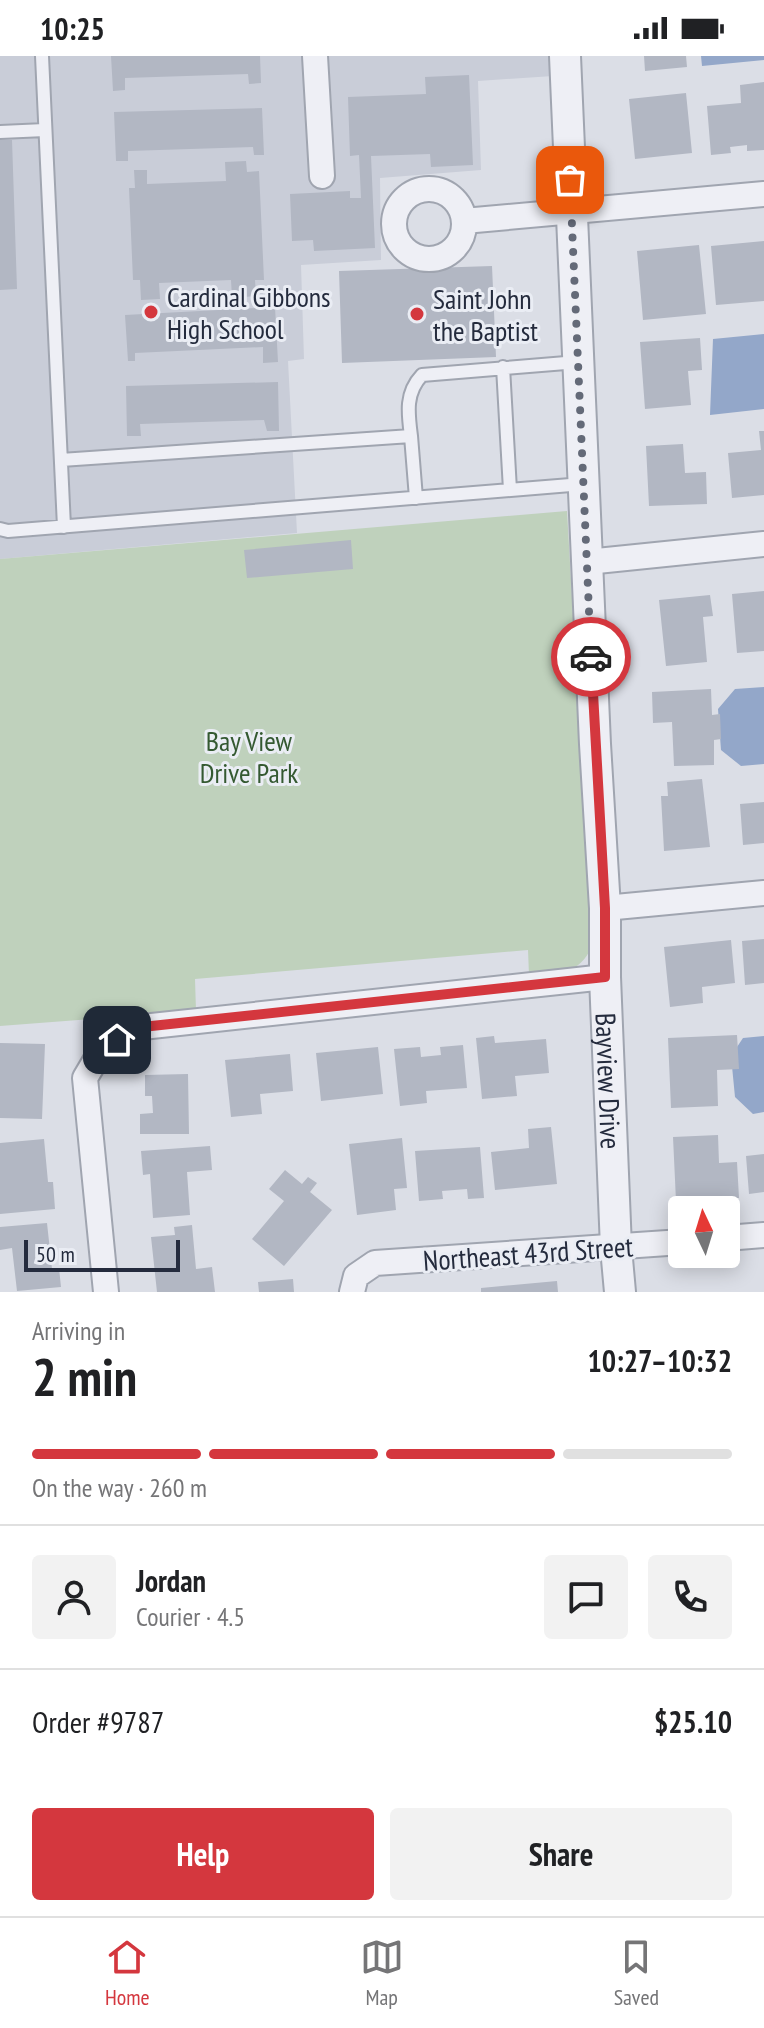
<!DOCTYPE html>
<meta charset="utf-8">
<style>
:root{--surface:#fff;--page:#f2f2f2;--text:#202124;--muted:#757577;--line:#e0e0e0;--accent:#d4373e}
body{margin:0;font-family:"PT Sans Narrow",sans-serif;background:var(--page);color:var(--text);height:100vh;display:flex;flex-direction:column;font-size:30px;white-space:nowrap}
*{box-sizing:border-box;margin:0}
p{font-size:26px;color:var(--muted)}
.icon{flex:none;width:44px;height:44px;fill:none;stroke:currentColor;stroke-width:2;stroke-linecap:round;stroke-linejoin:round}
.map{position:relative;height:1236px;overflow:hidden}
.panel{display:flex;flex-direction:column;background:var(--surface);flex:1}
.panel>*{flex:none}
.needle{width:52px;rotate:356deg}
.fabs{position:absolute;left:668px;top:1140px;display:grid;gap:16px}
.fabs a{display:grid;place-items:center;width:72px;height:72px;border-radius:8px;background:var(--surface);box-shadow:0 4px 20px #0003;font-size:40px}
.scale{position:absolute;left:24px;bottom:20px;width:156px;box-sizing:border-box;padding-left:8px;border:4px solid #242b3d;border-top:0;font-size:22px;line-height:28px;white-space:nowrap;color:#242b3d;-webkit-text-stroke:6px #eaedf4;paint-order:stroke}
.pin{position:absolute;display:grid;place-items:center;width:68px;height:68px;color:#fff;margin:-34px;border-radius:16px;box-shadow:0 4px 12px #0006}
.courier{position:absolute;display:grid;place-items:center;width:80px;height:80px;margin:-40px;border:6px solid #d4373e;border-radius:50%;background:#fff;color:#222;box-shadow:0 2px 10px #0007}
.overview em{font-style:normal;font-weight:700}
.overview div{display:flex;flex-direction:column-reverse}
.overview{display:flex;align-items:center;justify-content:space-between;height:136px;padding:0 32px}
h1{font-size:52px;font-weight:700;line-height:60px}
.bar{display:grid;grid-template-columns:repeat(4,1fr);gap:12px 8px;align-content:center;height:96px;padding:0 32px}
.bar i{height:10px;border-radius:6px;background:var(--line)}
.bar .active{background:var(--accent)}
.bar p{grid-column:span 4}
.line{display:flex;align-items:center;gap:20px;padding:0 32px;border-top:2px solid var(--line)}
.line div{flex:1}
.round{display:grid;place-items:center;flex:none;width:84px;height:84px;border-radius:8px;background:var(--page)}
.cta{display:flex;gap:16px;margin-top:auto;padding:16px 32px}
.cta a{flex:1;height:92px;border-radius:8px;background:var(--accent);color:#fff;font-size:32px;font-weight:700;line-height:92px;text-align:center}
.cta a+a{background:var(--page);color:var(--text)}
.status{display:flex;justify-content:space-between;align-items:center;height:56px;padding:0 40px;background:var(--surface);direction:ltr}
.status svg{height:22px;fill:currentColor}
.tab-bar{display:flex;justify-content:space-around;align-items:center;height:112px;border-top:2px solid var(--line);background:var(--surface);font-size:22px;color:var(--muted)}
.tab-bar a{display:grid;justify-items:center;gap:4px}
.tab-bar .active{color:var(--accent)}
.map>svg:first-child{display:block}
</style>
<div class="status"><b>10:25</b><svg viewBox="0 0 49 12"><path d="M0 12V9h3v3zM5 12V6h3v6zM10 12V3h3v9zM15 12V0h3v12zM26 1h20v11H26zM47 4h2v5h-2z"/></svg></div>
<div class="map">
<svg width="764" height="1236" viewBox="0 0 764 1236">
<rect width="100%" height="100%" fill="#dbdee6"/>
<path fill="#c9cdd8" d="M0,0H552L553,20L478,25L481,114L380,122L381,204L301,209L304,303L288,305L297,477L0,503Z"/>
<path fill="#bfd1bc" d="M567,455L592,890C579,920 558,916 529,919L528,894L195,923L196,955L0,970V503Z"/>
<path fill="#93a7c9" d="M701,0H764V4L702,10Z
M764,278V353L710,359L713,283Z
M764,631V708L741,710L721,694L718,653L735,633Z
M764,980V1056L753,1058L735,1041L731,1000L743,982Z"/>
<path fill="#b2b7c3" d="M111,0H260L261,27L249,28L248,18L125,22V34L113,35Z
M644,0H686L687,11L645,15Z
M469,19L473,109L431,111L430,98L371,100L375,192L314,195L313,184L292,185L290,138L350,135V142H361L359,99L350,100L348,41L426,38L425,21Z
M764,26V94L747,95V89L730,91L731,97L711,99L707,50L741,47L740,29Z
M686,37L692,97L635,103L629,43Z
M262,52L264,99H254L253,91L128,95V105H116L114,56Z
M0,84H12L17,233L0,234Z
M246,105L247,116L259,115L264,224H255L256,240L232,242L231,224L159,227L160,243L141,244L140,224H133L129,132H135L134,114H147V128L226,125L225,106Z
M764,185V245L716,249L711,190Z
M699,189L706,258L643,264L637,195Z
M492,210L496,301L342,307L339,215Z
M275,251L278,306L263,307V291L135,297V305H128L125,259Z
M700,282L702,314L688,315L691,349L645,353L640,286Z
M278,326L279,375H267L264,364L140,368L141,380H127L126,330Z
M759,375H764V439L732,442L728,397L761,394Z
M683,388L685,417L706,416L707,448L649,450L646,390Z
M351,484L353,513L247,522L244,494Z
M764,535V595L737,597L732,538Z
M710,539L713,560L703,561L707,606L666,610L659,544Z
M711,633L712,659L720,658L721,683L714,684V709L674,710L672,666L653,667L652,636Z
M702,723L710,791L664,795L661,740H668L667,726Z
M764,746V787L743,789L740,748Z
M764,883V927L745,929L742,885Z
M731,884L735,927L702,931L703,947L670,951L664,891Z
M737,979L739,1013L717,1014L718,1050L671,1052L668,982Z
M494,980L495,987L546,983L549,1017L515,1020L517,1040L482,1043L476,982Z
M0,987L45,988L42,1063L0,1062Z
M463,989L467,1032L426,1035L427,1047L400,1050L394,993L420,991L421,1001L441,999L440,991Z
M378,991L383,1038L321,1045L316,997Z
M290,998L293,1035L260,1038L262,1058L231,1061L225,1004Z
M188,1018L189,1078H140V1058L153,1057L152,1040H145V1019Z
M551,1071L557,1128L495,1134L491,1096L529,1092L528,1073Z
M718,1079L719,1107L737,1106L739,1142L676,1145L673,1081Z
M402,1082L407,1132L394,1133L396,1154L357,1159L349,1088Z
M44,1083L48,1126H53L55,1153L0,1158V1087Z
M210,1090L212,1114L187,1116L190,1159L153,1162L150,1118L143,1119L141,1095Z
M480,1091L484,1142L468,1143L467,1133L442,1135L443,1143L419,1145L415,1095Z
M764,1098V1136L749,1138L746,1100Z
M285,1114L302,1128L308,1121L317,1127L310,1136L332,1154L284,1210L252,1183L284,1145L269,1133Z
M47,1167L52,1213L59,1212L61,1231L17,1235L12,1192L0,1194V1171Z
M192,1169L196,1213L212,1211L215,1236H157L151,1181L175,1179L174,1171Z
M293,1223L294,1236H259L258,1226Z
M557,1225L558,1236H481V1232Z"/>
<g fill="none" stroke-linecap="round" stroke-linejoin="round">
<defs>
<path id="service" d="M42,0L64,471
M0,76L45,74
M503,311L510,434
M411,380L416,442
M61,404L411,380C408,357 405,337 422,319L578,306
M0,473L8,475L583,428"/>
<path id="minor" d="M315,0L322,120
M394 168a35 35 0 1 1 70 0a35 35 0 1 1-70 0Z
M464,165L764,138
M587,506L764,488
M605,852L764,837
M726,1182L764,1179
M106,1236L85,1022L101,995L133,972L605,921
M352,1236L356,1220L375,1207L682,1186"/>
<g id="tertiary">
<path id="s1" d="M565,0L595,688L605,852V921L616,1192L620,1236"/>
</g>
</defs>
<use href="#service" stroke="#a0a5b0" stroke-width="16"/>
<use href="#minor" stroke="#a0a5b0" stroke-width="28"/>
<use href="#tertiary" stroke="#a0a5b0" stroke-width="34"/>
<use href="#service" stroke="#eeeff5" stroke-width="12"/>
<use href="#minor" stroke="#eeeff5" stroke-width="24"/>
<use href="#tertiary" stroke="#eeeff5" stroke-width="30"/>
</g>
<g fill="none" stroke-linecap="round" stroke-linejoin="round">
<path stroke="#646a78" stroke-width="8" stroke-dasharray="0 14.4" d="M570,124L591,601"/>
<path stroke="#d4373e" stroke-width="10" d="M117,984L133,972L605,921V852L591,601"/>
</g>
<g fill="#d4373e" stroke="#eaedf4" stroke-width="3">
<circle cx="151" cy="256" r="8"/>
<circle cx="417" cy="258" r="8"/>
</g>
<g text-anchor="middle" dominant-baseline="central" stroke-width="6" stroke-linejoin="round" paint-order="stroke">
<g font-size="28" fill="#242b3d" stroke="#eaedf4" text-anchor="start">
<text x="167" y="240">Cardinal Gibbons<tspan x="167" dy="32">High School</tspan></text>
<text x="433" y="242">Saint John<tspan x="433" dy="32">the Baptist</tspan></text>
</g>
<g font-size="28" fill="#345931" stroke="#eaedf4">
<text x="249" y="684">Bay View<tspan x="249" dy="32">Drive Park</tspan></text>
</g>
<g font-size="28" fill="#242b3d" stroke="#eaedf4">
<text stroke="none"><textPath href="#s1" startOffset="1026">Bayview Drive</textPath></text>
<text transform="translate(528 1197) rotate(-4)">Northeast 43rd Street</text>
</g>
</g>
</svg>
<div class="fabs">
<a><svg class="needle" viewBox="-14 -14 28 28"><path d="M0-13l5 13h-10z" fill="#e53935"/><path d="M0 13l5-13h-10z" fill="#757577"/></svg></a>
</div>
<div class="scale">50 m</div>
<div class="pin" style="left:570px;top:124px;background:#ea580c"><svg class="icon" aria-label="bag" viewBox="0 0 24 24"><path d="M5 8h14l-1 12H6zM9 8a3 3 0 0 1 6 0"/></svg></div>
<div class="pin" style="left:117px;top:984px;background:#1f2937"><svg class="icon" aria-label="home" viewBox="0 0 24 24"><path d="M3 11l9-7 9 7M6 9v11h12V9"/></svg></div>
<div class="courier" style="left:591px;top:601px"><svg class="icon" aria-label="car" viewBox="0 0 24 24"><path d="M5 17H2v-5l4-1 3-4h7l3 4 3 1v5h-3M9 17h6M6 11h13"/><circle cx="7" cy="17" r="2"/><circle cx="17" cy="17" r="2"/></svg></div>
</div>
<section class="panel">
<div class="overview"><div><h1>2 min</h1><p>Arriving in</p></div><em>10:27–10:32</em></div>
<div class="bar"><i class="active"></i><i class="active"></i><i class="active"></i><i></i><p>On the way · 260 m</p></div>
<div class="line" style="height:144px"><a class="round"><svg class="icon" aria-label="person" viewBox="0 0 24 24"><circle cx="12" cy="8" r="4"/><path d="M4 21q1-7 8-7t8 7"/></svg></a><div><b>Jordan</b><p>Courier · 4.5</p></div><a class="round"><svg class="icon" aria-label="chat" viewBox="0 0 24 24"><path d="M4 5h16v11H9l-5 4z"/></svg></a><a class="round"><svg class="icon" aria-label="phone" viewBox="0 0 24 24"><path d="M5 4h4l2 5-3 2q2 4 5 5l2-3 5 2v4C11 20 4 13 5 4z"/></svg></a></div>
<div class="line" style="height:104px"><div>Order #9787</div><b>$25.10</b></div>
<div class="cta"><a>Help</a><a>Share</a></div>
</section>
<nav class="tab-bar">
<a class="active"><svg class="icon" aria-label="home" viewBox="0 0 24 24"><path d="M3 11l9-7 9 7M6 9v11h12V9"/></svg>Home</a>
<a><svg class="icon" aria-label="map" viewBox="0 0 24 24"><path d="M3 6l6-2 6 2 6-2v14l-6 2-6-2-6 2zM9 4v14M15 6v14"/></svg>Map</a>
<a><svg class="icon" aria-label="saved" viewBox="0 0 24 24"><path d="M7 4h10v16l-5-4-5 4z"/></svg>Saved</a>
</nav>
